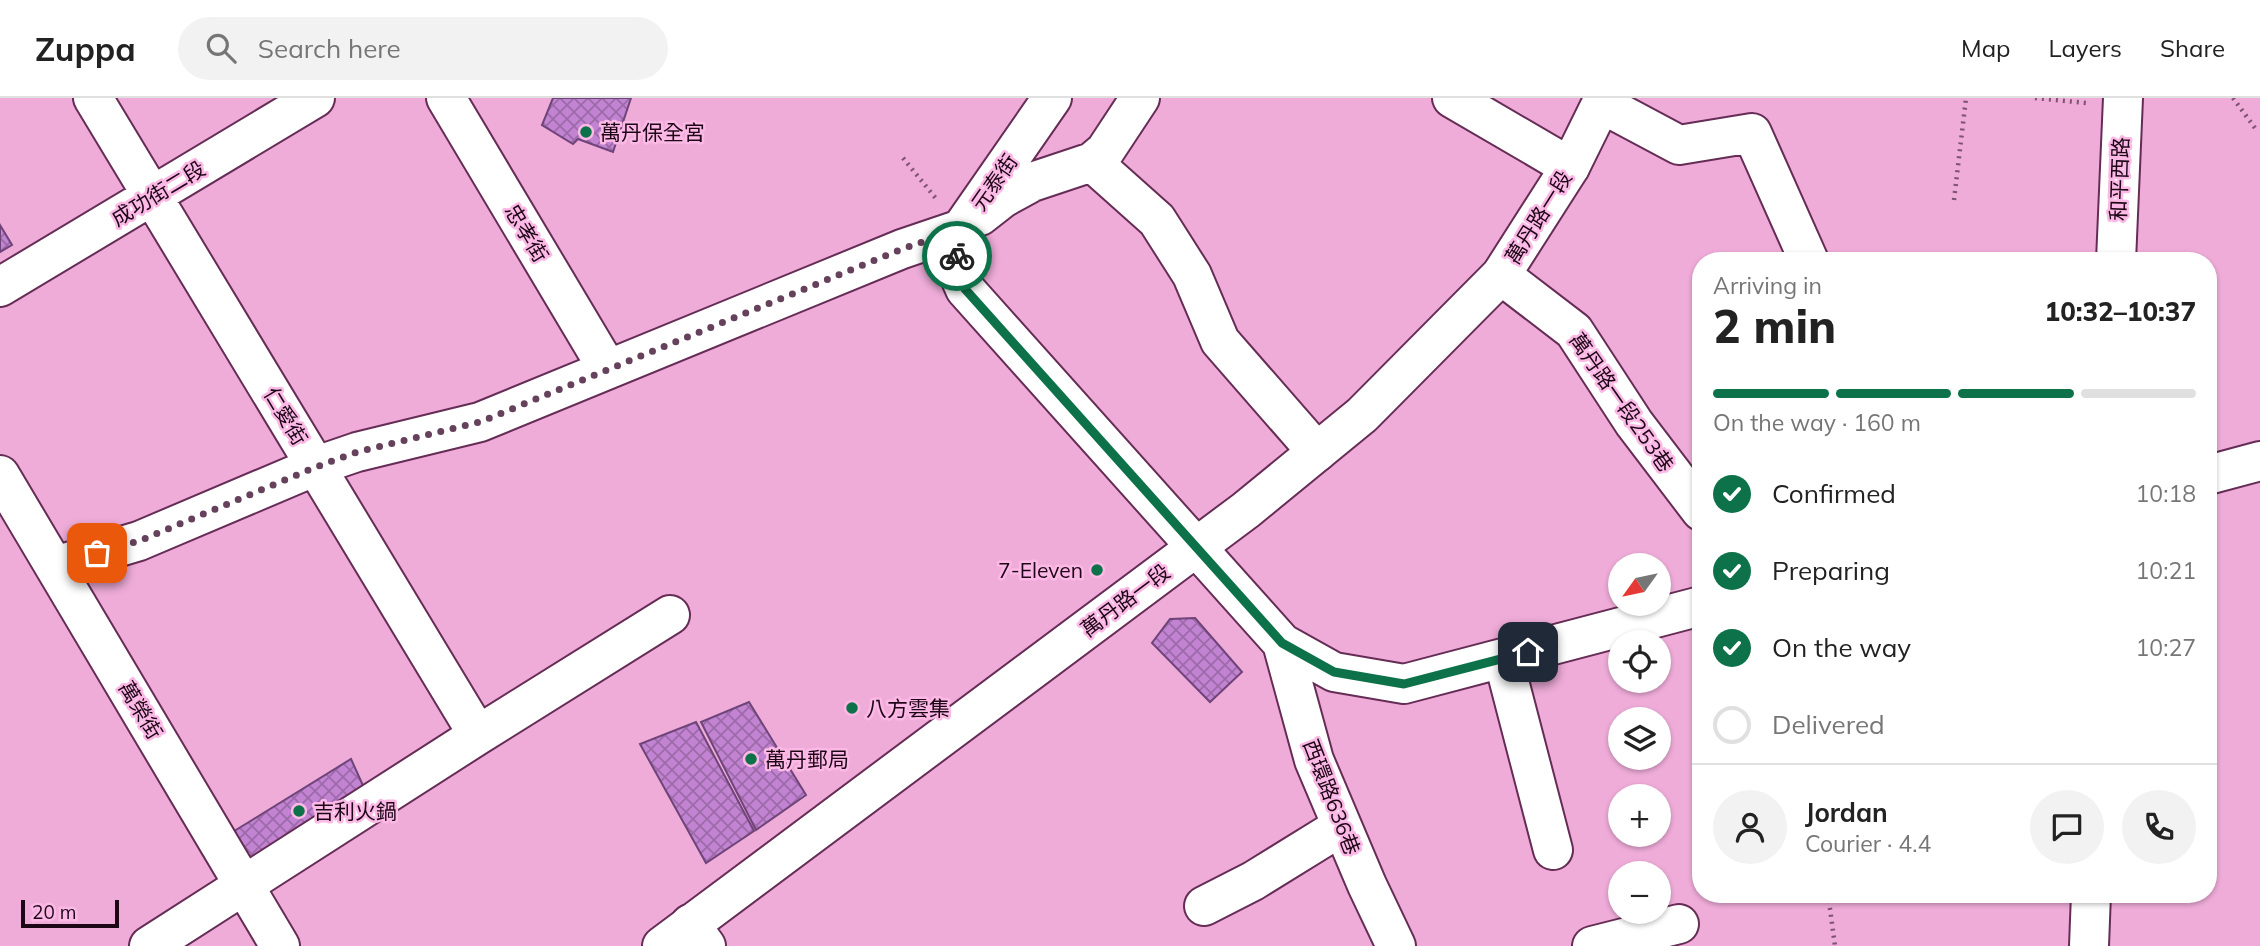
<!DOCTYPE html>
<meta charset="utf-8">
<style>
:root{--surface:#fff;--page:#f2f2f2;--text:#222;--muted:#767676;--line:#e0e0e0;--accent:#0d7249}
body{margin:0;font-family:Mulish,"Noto Sans TC",sans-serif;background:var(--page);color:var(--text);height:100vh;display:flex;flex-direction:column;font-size:26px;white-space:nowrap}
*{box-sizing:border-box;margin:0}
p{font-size:23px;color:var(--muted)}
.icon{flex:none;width:38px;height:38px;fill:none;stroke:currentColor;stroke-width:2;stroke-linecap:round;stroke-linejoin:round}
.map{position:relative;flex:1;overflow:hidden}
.side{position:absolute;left:1692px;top:154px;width:525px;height:651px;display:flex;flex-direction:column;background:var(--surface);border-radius:28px;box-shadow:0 2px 5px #0004}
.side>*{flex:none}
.needle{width:46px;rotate:237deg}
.fabs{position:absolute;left:1608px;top:455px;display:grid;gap:14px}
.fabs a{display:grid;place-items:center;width:63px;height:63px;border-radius:50%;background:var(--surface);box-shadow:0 2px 5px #0004;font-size:35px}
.scale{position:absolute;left:21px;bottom:18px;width:98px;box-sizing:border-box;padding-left:7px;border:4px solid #1d0717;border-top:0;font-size:19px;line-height:24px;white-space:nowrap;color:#1d0717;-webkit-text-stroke:5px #fdb9e6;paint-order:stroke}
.pin{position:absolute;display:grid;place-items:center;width:60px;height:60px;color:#fff;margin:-30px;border-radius:14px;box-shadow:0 4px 10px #0006}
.courier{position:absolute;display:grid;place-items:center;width:70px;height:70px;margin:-35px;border:5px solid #0d7249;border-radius:50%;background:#fff;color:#222;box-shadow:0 2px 9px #0007}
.headline em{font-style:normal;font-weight:800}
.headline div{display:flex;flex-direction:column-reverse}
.headline{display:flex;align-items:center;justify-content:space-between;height:119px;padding:0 21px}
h1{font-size:46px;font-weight:800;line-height:52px}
.bar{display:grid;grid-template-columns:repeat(4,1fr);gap:10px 7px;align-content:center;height:84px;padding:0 21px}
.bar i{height:9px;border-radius:5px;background:var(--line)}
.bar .current{background:var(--accent)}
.bar p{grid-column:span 4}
.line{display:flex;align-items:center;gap:18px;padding:0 21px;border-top:2px solid var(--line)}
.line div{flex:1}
.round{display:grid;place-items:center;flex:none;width:74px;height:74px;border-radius:37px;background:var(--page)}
ol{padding:0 21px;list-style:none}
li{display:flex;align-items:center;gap:21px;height:77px}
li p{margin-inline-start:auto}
li .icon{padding:7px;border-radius:50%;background:var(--accent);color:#fff;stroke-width:4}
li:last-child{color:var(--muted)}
li i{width:38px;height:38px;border:4px solid var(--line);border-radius:50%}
header{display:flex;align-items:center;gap:42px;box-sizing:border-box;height:98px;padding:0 35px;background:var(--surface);border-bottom:2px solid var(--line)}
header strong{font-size:33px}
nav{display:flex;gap:38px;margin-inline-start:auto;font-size:24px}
.search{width:490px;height:63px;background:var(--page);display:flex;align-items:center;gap:18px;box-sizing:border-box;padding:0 24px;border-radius:38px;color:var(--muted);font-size:26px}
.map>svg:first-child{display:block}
</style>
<header>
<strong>Zuppa</strong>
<div class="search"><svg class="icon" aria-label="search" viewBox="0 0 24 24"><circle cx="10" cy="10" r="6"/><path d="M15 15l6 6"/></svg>Search here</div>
<nav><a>Map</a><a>Layers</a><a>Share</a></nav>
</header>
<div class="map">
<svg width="2260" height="848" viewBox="0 0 2260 848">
<defs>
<pattern id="building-cross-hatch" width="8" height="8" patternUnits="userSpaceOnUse" patternTransform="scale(1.75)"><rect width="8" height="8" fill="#c284d2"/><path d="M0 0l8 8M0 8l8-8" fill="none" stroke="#9d6aa9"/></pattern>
</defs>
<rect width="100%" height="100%" fill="#efacd9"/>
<path fill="url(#building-cross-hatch)" stroke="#6e4479" stroke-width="2" d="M553,0H631L613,54L578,41L573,46L542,27Z
M0,127L12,147L0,154Z
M1195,520L1242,574L1210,604L1152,545L1170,521Z
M749,604L806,697L756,732L701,624Z
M696,624L754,733L706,765L640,646Z
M351,661L365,692L250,766L231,735Z"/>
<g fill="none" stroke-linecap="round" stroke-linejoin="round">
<defs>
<path id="minor" d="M93,0L478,637
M446,0L607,270
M1452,0L1570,69
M1602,6L1679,47L1752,35L1809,163
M1092,64L1157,122L1192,177L1220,243L1317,354
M980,118L1003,100L1032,84L1092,64L1105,53L1140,0
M961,131L955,168L965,191L1282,545L1334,574L1404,586L1701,508
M1501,177L1574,233L1634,325L1701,413
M0,189L315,0
M0,377L280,848
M2208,377L2260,363
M55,468L139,443L316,368L357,354L480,324L902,151L961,131L1052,0
M1282,545L1314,662L1367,787L1396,848
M1503,560L1553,752
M1204,808L1253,783L1342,728
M690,826L706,848
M149,848L478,637L670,517
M1592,848L1679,826"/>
<path id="major" d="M2116,163L2123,0
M662,848L1246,412L1362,317L1501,177L1570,69L1604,0
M2089,848L2091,796"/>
</defs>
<use href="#minor" stroke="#652d55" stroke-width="42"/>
<use href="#major" stroke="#652d55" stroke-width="42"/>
<path stroke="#7e5370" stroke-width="4.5" stroke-dasharray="2 5" stroke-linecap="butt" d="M2035,0L2086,5
M2233,0L2255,30
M903,60L938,103
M1954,102L1966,0
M1828,796L1835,848"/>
<use href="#minor" stroke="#fff" stroke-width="38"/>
<use href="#major" stroke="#fff" stroke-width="38"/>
</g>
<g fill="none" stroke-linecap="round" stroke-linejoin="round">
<path stroke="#66415b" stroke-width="7" stroke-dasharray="0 12.6" d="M97,455L139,443L316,369L357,354L480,324L902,151L961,131L957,158"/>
<path stroke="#0d7249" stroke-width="9" d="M957,158L955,168L965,191L1282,545L1334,574L1404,586L1528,554"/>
</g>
<g fill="#0d7249" stroke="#fdb9e6" stroke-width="2.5">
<circle cx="586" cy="34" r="7"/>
<circle cx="1097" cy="472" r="7"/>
<circle cx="852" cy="610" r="7"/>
<circle cx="751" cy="661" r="7"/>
<circle cx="299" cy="713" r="7"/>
</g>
<g text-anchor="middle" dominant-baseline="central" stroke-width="5" stroke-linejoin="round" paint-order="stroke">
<g font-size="21" fill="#1d0717" stroke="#fdb9e6" text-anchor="start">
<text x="600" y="34">萬丹保全宮</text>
<text x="1083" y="472" text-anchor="end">7-Eleven</text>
<text x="866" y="610">八方雲集</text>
<text x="765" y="661">萬丹郵局</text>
<text x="313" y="713">吉利火鍋</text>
</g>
<g font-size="21" fill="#1d0717" stroke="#fdb9e6">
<text transform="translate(2119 81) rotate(-88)">和平西路</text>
<text transform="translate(994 84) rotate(-55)">元泰街</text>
<text transform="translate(158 95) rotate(-31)">成功街二段</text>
<text transform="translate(1538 119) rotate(-58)">萬丹路一段</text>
<text transform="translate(527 135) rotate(59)">忠孝街</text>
<text transform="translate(1622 304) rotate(55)">萬丹路一段253巷</text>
<text transform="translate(286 318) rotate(59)">仁愛街</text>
<text transform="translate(1125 502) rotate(-37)">萬丹路一段</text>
<text transform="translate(141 612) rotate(59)">萬榮街</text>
<text transform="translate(1332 699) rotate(69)">西環路636巷</text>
</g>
</g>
</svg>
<div class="fabs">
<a><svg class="needle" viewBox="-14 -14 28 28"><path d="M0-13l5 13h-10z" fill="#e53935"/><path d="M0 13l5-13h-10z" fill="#767676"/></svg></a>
<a><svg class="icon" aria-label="locate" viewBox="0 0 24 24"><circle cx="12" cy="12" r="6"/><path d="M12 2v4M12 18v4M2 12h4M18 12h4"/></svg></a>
<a><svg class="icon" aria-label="layers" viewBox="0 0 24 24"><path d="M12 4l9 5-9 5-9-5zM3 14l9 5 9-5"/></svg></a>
<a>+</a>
<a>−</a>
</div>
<div class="scale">20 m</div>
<div class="pin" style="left:97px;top:455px;background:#ea580c"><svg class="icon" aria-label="bag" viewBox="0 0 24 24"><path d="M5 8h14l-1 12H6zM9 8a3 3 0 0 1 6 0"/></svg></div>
<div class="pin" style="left:1528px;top:554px;background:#1f2937"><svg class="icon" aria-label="home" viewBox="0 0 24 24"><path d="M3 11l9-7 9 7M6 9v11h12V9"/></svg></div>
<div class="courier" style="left:957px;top:158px"><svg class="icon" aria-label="bike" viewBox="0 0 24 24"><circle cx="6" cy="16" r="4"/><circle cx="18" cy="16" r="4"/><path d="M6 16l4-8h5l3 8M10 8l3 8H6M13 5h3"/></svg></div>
<section class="side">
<div class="headline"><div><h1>2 min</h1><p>Arriving in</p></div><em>10:32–10:37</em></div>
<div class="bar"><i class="current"></i><i class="current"></i><i class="current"></i><i></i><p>On the way · 160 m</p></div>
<ol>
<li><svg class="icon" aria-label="check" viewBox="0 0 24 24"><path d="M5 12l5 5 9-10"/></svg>Confirmed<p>10:18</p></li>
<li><svg class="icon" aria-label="check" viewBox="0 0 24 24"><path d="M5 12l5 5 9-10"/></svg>Preparing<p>10:21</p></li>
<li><svg class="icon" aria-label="check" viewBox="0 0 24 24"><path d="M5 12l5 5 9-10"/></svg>On the way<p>10:27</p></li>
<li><i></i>Delivered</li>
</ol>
<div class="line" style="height:126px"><a class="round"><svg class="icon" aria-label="person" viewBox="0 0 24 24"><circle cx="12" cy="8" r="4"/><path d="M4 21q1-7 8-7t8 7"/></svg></a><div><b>Jordan</b><p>Courier · 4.4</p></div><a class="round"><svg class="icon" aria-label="chat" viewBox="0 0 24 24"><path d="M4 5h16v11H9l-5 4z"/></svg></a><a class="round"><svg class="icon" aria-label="phone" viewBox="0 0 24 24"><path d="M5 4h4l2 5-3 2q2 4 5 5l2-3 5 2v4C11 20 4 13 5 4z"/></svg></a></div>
</section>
</div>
